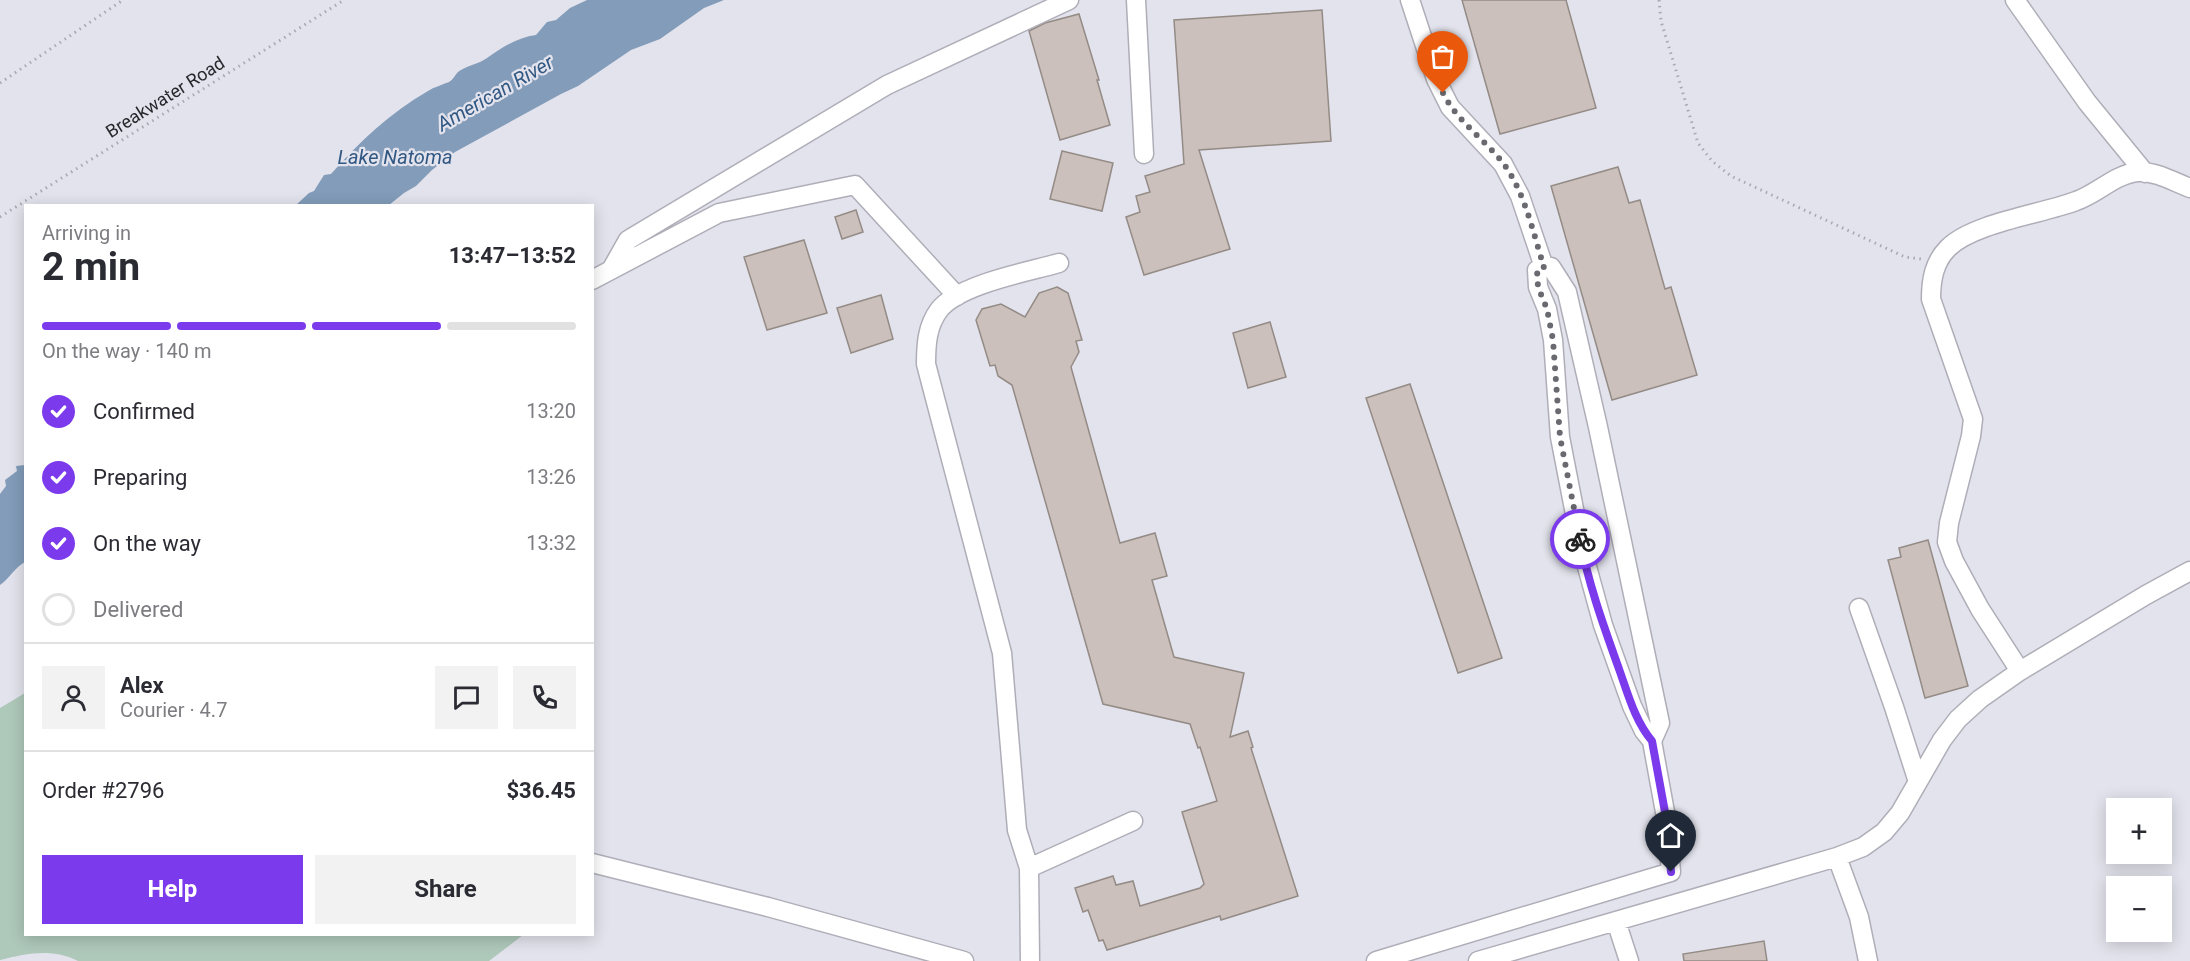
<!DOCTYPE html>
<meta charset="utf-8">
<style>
:root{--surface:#fff;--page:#f2f2f3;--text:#2b2b33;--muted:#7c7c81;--line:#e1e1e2;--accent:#7c3aed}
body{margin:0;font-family:Roboto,sans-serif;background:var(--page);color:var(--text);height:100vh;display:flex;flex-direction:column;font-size:22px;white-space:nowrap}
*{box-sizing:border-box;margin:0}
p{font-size:20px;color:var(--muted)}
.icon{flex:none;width:33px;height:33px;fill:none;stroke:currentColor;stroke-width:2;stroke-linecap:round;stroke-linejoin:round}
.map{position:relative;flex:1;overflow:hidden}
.side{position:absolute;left:24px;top:204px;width:570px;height:732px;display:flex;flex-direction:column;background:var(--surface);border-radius:0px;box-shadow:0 3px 15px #0003}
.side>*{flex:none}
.controls{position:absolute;left:2106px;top:798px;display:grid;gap:12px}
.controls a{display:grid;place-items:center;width:66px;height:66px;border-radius:0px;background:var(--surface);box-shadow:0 3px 15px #0003;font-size:30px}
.pin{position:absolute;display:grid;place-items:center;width:51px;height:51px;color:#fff;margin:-62px -26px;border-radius:50% 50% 50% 0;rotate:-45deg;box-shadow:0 0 6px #0007}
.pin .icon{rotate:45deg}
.courier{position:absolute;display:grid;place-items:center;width:60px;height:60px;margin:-30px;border:4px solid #7c3aed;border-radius:50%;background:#fff;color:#222;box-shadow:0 2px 8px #0007}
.headline em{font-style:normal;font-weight:700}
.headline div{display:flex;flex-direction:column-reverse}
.headline{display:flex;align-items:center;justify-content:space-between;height:102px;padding:0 18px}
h1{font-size:39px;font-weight:700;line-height:45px}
.bar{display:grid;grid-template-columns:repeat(4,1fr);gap:9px 6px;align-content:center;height:72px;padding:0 18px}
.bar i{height:8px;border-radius:4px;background:var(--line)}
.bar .selected{background:var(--accent)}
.bar p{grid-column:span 4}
.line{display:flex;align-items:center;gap:15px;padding:0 18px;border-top:2px solid var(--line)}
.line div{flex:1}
.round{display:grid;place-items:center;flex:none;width:63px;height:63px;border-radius:0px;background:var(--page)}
ol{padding:0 18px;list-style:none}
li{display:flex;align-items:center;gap:18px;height:66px}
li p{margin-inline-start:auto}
li .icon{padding:6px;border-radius:50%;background:var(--accent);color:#fff;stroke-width:4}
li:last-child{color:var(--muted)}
li i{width:33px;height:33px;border:3px solid var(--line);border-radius:50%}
.cta{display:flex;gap:12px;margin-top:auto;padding:12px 18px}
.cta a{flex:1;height:69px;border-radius:0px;background:var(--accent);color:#fff;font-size:24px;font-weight:700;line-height:69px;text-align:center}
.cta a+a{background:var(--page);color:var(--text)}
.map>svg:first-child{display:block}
</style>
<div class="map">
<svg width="2190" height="961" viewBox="0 0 2190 961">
<rect width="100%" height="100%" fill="#e3e3ed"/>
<path fill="#aec8ba" d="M25,693L26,934L523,935L489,961H78C53,948 27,953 0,960V708Z"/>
<path fill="#829cb9" d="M587,0H724L704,8L660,39L631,50L578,86L561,94L455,152L432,170L416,186L404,193L389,205H296L309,193L314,191L324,175L331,174C359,142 390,113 428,91C434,87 442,85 449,82C453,80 455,75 458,72C465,66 479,64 487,58C501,48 518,37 536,35L547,22L556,20L570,8Z
M25,465V562C15,567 10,578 0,585V494L6,486L5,480L17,471L16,466Z"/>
<path fill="#cbc0bb" stroke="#948b86" stroke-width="1.5" d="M1462,0H1566L1596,108L1500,134Z
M1322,10L1331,141L1199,150L1230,249L1144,275L1126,217L1140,212L1136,196L1150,192L1145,176L1184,164L1174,20Z
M1079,14L1099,80H1097L1110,125L1060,140L1029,31L1045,23Z
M1062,151L1113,163L1102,211L1050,199Z
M1618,167L1629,203L1640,200L1665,289L1671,287L1697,375L1612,400L1551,186Z
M856,210L863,232L842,239L835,217Z
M804,240L827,313L767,330L744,257Z
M1057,287L1068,293L1082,340L1076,341L1079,352L1071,367L1120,543L1155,533L1167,576L1152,580L1174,657L1244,673L1230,737L1248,731L1253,747L1251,748L1298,896L1221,920L1220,916L1107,950L1103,940L1099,941L1088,910L1083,912L1075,888L1113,876L1116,885L1133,881L1140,906L1200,888L1204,884L1182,812L1217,801L1200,747L1198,748L1190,724L1103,704L1012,385L998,376L995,365L990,366L976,320L982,309L1001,304L1025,317L1039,293Z
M881,295L893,339L851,353L837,308Z
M1270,322L1286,377L1248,388L1233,333Z
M1410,384L1502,658L1458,673L1366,398Z
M1928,540L1968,686L1925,698L1888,560L1901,557L1899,548Z
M1764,941L1767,961H1684L1683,954Z"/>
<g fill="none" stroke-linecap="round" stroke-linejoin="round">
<defs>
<path id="minor" d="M1136,0L1144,154
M1410,0L1436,79L1450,107L1503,164L1520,196L1544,267
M2015,0L2087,102L2145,173
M611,270L628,240L887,85L1069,0
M592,280L719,213L855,185L957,296
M1859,608L1894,707L1918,782
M2020,671L1980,609L1954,561L1947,542L1949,523L1971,436L1973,419L1931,299C1931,280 1934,262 1948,248C1973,223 2042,214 2076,201C2097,194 2115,174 2138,172C2156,171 2174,182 2190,188
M1837,857L1859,917L1868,961
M592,863L768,907L964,961
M1029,868L1133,821
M1616,921L1629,961
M1030,961L1029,868L1017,830L1002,653L926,364C926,345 927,326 939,310C959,284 1028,272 1059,263
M1376,961L1671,872L1667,823L1652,741L1644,731L1632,706L1603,625L1581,545L1560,437L1553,340L1547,309L1538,287L1537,270L1546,266L1551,267L1567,292L1598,427L1660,723L1652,741
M1478,961L1837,857L1863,847L1884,832L1900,813L1942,740L1958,719L1980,699L2020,671L2146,595L2190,571"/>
</defs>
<use href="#minor" stroke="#afaeb8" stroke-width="21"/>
<path stroke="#a9a9b1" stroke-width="3" stroke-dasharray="1.5 4.5" stroke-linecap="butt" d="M1659,0L1661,21L1698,143L1712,161L1731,176L1905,257L1921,259
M0,83L123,0
M0,217L344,0"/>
<use href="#minor" stroke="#fff" stroke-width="18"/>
</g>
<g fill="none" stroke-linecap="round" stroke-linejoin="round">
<path stroke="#696970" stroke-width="6" stroke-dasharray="0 10.8" d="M1443,93C1457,121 1484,139 1503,163C1525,192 1533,233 1544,267L1537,270L1538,287L1547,309L1553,340L1560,437L1580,539"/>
<path stroke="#7c3aed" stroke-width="8" d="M1580,539C1588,583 1604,627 1619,669C1628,694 1635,721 1652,741L1667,823L1671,872"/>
</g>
<g text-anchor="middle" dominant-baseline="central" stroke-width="4.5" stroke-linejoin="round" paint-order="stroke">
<g font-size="18" fill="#28282c" stroke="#e3e3ed">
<text transform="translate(165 97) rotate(-32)">Breakwater Road</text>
</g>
<g font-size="20" font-style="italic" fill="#315882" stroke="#e3e3ed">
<text transform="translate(495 93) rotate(-30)">American River</text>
<text x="395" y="157">Lake Natoma</text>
</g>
</g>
</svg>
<div class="controls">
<a>+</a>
<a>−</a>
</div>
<div class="pin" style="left:1443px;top:93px;background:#ea580c"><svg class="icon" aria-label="bag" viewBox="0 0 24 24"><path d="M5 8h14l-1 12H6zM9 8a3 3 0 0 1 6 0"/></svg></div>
<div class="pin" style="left:1671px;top:872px;background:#1f2937"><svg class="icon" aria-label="home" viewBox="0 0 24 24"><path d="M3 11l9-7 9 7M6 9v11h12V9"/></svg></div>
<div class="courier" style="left:1580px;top:539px"><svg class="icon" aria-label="bike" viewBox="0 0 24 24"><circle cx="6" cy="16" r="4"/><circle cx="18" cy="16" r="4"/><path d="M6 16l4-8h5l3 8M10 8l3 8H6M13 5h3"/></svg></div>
<section class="side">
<div class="headline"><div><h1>2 min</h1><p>Arriving in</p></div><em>13:47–13:52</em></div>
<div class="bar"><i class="selected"></i><i class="selected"></i><i class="selected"></i><i></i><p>On the way · 140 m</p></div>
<ol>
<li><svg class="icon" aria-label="check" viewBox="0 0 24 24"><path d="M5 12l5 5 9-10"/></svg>Confirmed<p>13:20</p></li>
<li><svg class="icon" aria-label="check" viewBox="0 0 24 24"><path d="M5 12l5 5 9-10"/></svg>Preparing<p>13:26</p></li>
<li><svg class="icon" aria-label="check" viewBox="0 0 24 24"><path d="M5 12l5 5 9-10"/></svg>On the way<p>13:32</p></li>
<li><i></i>Delivered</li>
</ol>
<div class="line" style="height:108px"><a class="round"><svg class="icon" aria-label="person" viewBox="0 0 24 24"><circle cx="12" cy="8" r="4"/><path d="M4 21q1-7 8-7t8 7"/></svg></a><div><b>Alex</b><p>Courier · 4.7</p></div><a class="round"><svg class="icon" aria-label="chat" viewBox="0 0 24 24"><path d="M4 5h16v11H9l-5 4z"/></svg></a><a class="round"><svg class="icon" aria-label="phone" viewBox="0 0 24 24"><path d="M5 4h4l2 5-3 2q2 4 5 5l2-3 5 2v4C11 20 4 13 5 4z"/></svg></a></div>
<div class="line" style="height:78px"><div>Order #2796</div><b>$36.45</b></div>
<div class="cta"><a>Help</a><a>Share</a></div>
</section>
</div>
